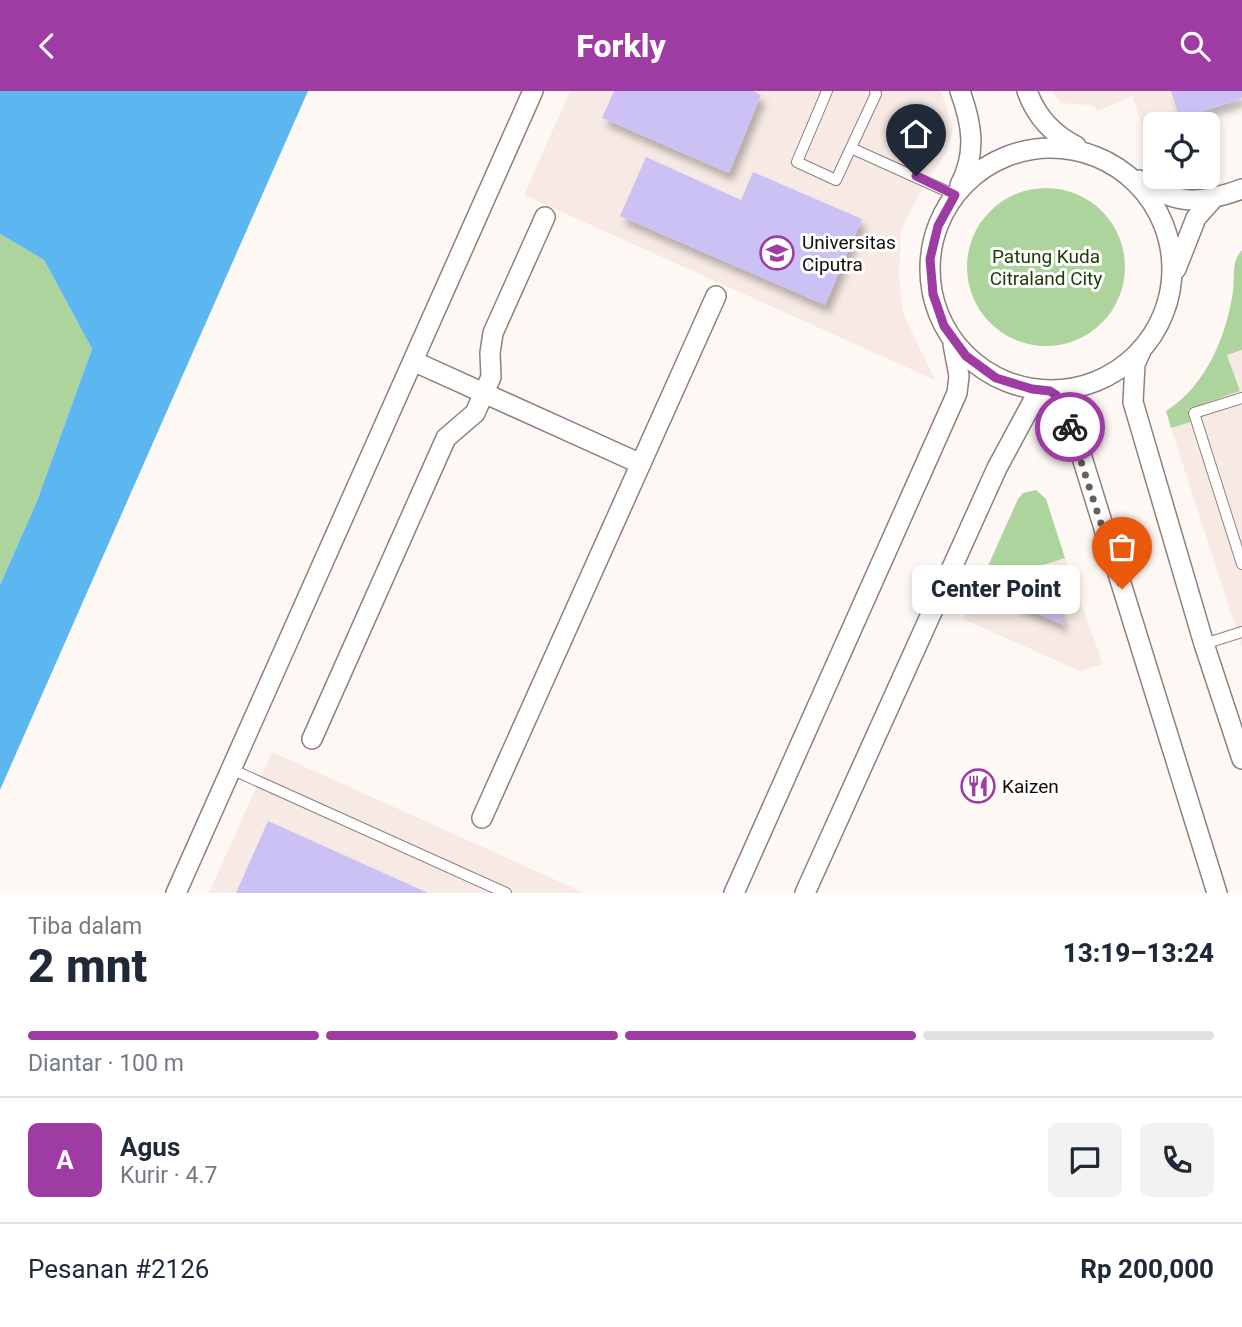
<!DOCTYPE html>
<html lang="id">
<meta charset="utf-8">
<style>
:root{--surface:#fff;--page:#f2f2f3;--text:#1f2937;--muted:#747a83;--line:#e0e1e3;--accent:#9f3ca3}
body{margin:0;font-family:Roboto,sans-serif;background:var(--page);color:var(--text);height:100vh;display:flex;flex-direction:column;font-size:26px;white-space:nowrap}
*{box-sizing:border-box;margin:0}
p{font-size:23px;color:var(--muted)}
.icon{flex:none;width:38px;height:38px;fill:none;stroke:currentColor;stroke-width:2;stroke-linecap:round;stroke-linejoin:round}
.map{position:relative;height:802px;overflow:hidden}
.drawer{display:flex;flex-direction:column;background:var(--surface);flex:1}
.drawer>*{flex:none}
.tools{position:absolute;left:1143px;top:21px;display:grid;gap:14px}
.tools a{display:grid;place-items:center;width:77px;height:77px;border-radius:10px;background:var(--surface);box-shadow:0 4px 10px #0003;font-size:35px}
.pin{position:absolute;display:grid;place-items:center;width:60px;height:60px;color:#fff;margin:-72px -30px;border-radius:50% 50% 50% 0;rotate:-45deg;box-shadow:0 0 7px #0007}
.pin .icon{rotate:45deg}
.courier{position:absolute;display:grid;place-items:center;width:70px;height:70px;margin:-35px;border:5px solid #9f3ca3;border-radius:50%;background:#fff;color:#222;box-shadow:0 2px 9px #0007}
.bubble{position:absolute;height:49px;border-radius:10px;background:var(--surface);box-shadow:0 4px 10px #0003;font-size:23px;font-weight:800;line-height:49px;text-align:center}
.overview em{font-style:normal;font-weight:800}
.overview div{display:flex;flex-direction:column-reverse}
.overview{display:flex;align-items:center;justify-content:space-between;height:119px;padding:0 28px}
h1{font-size:46px;font-weight:800;line-height:52px}
.bar{display:grid;grid-template-columns:repeat(4,1fr);gap:10px 7px;align-content:center;height:84px;padding:0 28px}
.bar i{height:9px;border-radius:5px;background:var(--line)}
.bar .selected{background:var(--accent)}
.bar p{grid-column:span 4}
.line{display:flex;align-items:center;gap:18px;padding:0 28px;border-top:2px solid var(--line)}
.line div{flex:1}
.round{display:grid;place-items:center;flex:none;width:74px;height:74px;border-radius:10px;background:var(--page)}
header{display:flex;justify-content:space-between;align-items:center;height:91px;padding:0 28px;background:var(--accent);color:#fff;font-size:32px;font-weight:800}
.map>svg:first-child{display:block}
</style>
<header><svg class="icon" aria-label="back" viewBox="0 0 24 24"><path d="M15 5l-7 7 7 7"/></svg>Forkly<svg class="icon" aria-label="search" viewBox="0 0 24 24"><circle cx="10" cy="10" r="6"/><path d="M15 15l6 6"/></svg></header>
<div class="map">
<svg width="1242" height="802" viewBox="0 0 1242 802">
<defs>
<filter id="shadow"><feDropShadow dx="4.5" dy="8" stdDeviation="3.5" flood-color="#0004"/></filter>
</defs>
<rect width="100%" height="100%" fill="#fef8f5"/>
<path fill="#f7eae4" d="M570,0H941L953,36L948,59L925,93L901,139L899,185L903,222L935,289L524,104Z
M1052,0H1242V7L1144,39L1132,5L1098,20L1091,14L1060,12Z
M1242,259V556L1171,337L1191,331L1187,318L1240,300L1227,264Z
M1065,467L1103,573L1080,580L963,528L979,495Z
M272,661L547,785L584,802H209Z"/>
<path fill="#aed49e" d="M967 176a79 79 0 1 1 158 0a79 79 0 1 1-158 0Z
M0,143L44,169L92,258L37,410L0,494Z
M1242,159V259L1227,264L1240,300L1188,318L1191,331L1171,337L1166,320C1206,295 1227,244 1233,200C1235,184 1231,171 1242,159Z
M1036,399L1046,408L1065,467L979,495L1018,408L1023,402Z"/>
<path fill="#5cb7f0" d="M0,0H308L0,699V494L37,410L92,258L44,169L0,143Z"/>
<path fill="#ccc1f4" filter="url(#shadow)" d="M614,0H753L761,4L729,82L602,27Z
M1171,0H1242V7L1180,28Z
M646,66L741,109L753,81L862,128L825,214L620,125Z
M1044,494L1052,497L1064,534L1010,511L1014,503Z
M268,730L428,802H236Z"/>
<g fill="none" stroke-linecap="round" stroke-linejoin="round">
<defs>
<path id="lane" d="M827,0L797,71L836,89L876,3L875,0
M851,57L955,104
M1242,307L1194,322L1242,473
M1204,553L1242,541
M231,678L506,802"/>
<path id="street" d="M960,0C972,33 977,61 960,94
M1027,0C1036,25 1052,43 1076,55
M930 178a121 121 0 1 1 242 0a121 121 0 1 1-242 0Z
M1139,89C1178,115 1201,113 1242,98
M1176,178L1196,127L1212,109
M1141,260L1135,273L1133,311L1204,553L1242,668
M413,270L641,373
M312,648L446,347L475,322L484,302L491,286L490,262L493,242L545,126
M482,727L716,205
M176,802L533,0
M734,802L957,302L959,285L953,253
M805,802L997,377L1032,312L1039,304L1050,300L1060,310L1080,360L1217,802"/>
</defs>
<use href="#lane" stroke="#8e817b" stroke-width="12"/>
<use href="#street" stroke="#8e817b" stroke-width="22"/>
<use href="#lane" stroke="#fff" stroke-width="10"/>
<use href="#street" stroke="#fff" stroke-width="19"/>
</g>
<g fill="none" stroke-linecap="round" stroke-linejoin="round">
<path stroke="#65605d" stroke-width="7" stroke-dasharray="0 12.6" d="M1070,336L1122,498"/>
<path stroke="#9f3ca3" stroke-width="9" d="M916,85L955,104L938,135L930,168L933,203L944,235L966,265L996,287L1032,298L1050,300L1056,304L1070,336"/>
</g>
<defs>
<symbol id="university-ring" viewBox="-11 -11 22 22"><circle r="9.5" fill="#fff" stroke="#9f3ca3" stroke-width="1.5"/><path d="M0-5L7-2L0 1L-7-2ZM-4 1L0 2.5L4 1V4Q0 6-4 4Z" fill="#9f3ca3"/></symbol>
<symbol id="restaurant-ring" viewBox="-11 -11 22 22"><circle r="9.5" fill="#fff" stroke="#9f3ca3" stroke-width="1.5"/><path d="M-5-6h1v4h1v-4h1v4h1v-4h1v5L-1.5 .5V6h-2V.5L-5-1ZM5-6V6H3V1.5H1.5Q1.5-4 5-6Z" fill="#9f3ca3"/></symbol>
</defs>
<g fill-rule="evenodd">
<use href="#university-ring" x="758" y="143" width="38" height="38"/>
<use href="#restaurant-ring" x="959" y="676" width="38" height="38"/>
</g>
<g text-anchor="middle" dominant-baseline="central" stroke-width="6" stroke-linejoin="round" paint-order="stroke">
<g font-size="19" fill="#120e0b" stroke="#fff" text-anchor="start">
<text x="802" y="151">Universitas<tspan x="802" dy="22">Ciputra</tspan></text>
<text x="1002" y="695">Kaizen</text>
</g>
<g font-size="19" fill="#1a3c05" stroke="#fff">
<text x="1046" y="165">Patung Kuda<tspan x="1046" dy="22">Citraland City</tspan></text>
</g>
</g>
</svg>
<div class="tools">
<a><svg class="icon" aria-label="locate" viewBox="0 0 24 24"><circle cx="12" cy="12" r="6"/><path d="M12 2v4M12 18v4M2 12h4M18 12h4"/></svg></a>
</div>
<div class="pin" style="left:1122px;top:498px;background:#ea580c"><svg class="icon" aria-label="bag" viewBox="0 0 24 24"><path d="M5 8h14l-1 12H6zM9 8a3 3 0 0 1 6 0"/></svg></div>
<div class="pin" style="left:916px;top:85px;background:#1f2937"><svg class="icon" aria-label="home" viewBox="0 0 24 24"><path d="M3 11l9-7 9 7M6 9v11h12V9"/></svg></div>
<div class="courier" style="left:1070px;top:336px"><svg class="icon" aria-label="bike" viewBox="0 0 24 24"><circle cx="6" cy="16" r="4"/><circle cx="18" cy="16" r="4"/><path d="M6 16l4-8h5l3 8M10 8l3 8H6M13 5h3"/></svg></div>
<div class="bubble" style="left:912px;top:474px;width:168px">Center Point</div>
</div>
<section class="drawer">
<div class="overview"><div><h1>2 mnt</h1><p>Tiba dalam</p></div><em>13:19–13:24</em></div>
<div class="bar"><i class="selected"></i><i class="selected"></i><i class="selected"></i><i></i><p>Diantar · 100 m</p></div>
<div class="line" style="height:126px"><b class="round" style="background:var(--accent);color:#fff">A</b><div><b>Agus</b><p>Kurir · 4.7</p></div><a class="round"><svg class="icon" aria-label="chat" viewBox="0 0 24 24"><path d="M4 5h16v11H9l-5 4z"/></svg></a><a class="round"><svg class="icon" aria-label="phone" viewBox="0 0 24 24"><path d="M5 4h4l2 5-3 2q2 4 5 5l2-3 5 2v4C11 20 4 13 5 4z"/></svg></a></div>
<div class="line" style="height:91px"><div>Pesanan #2126</div><b>Rp 200,000</b></div>
</section>
